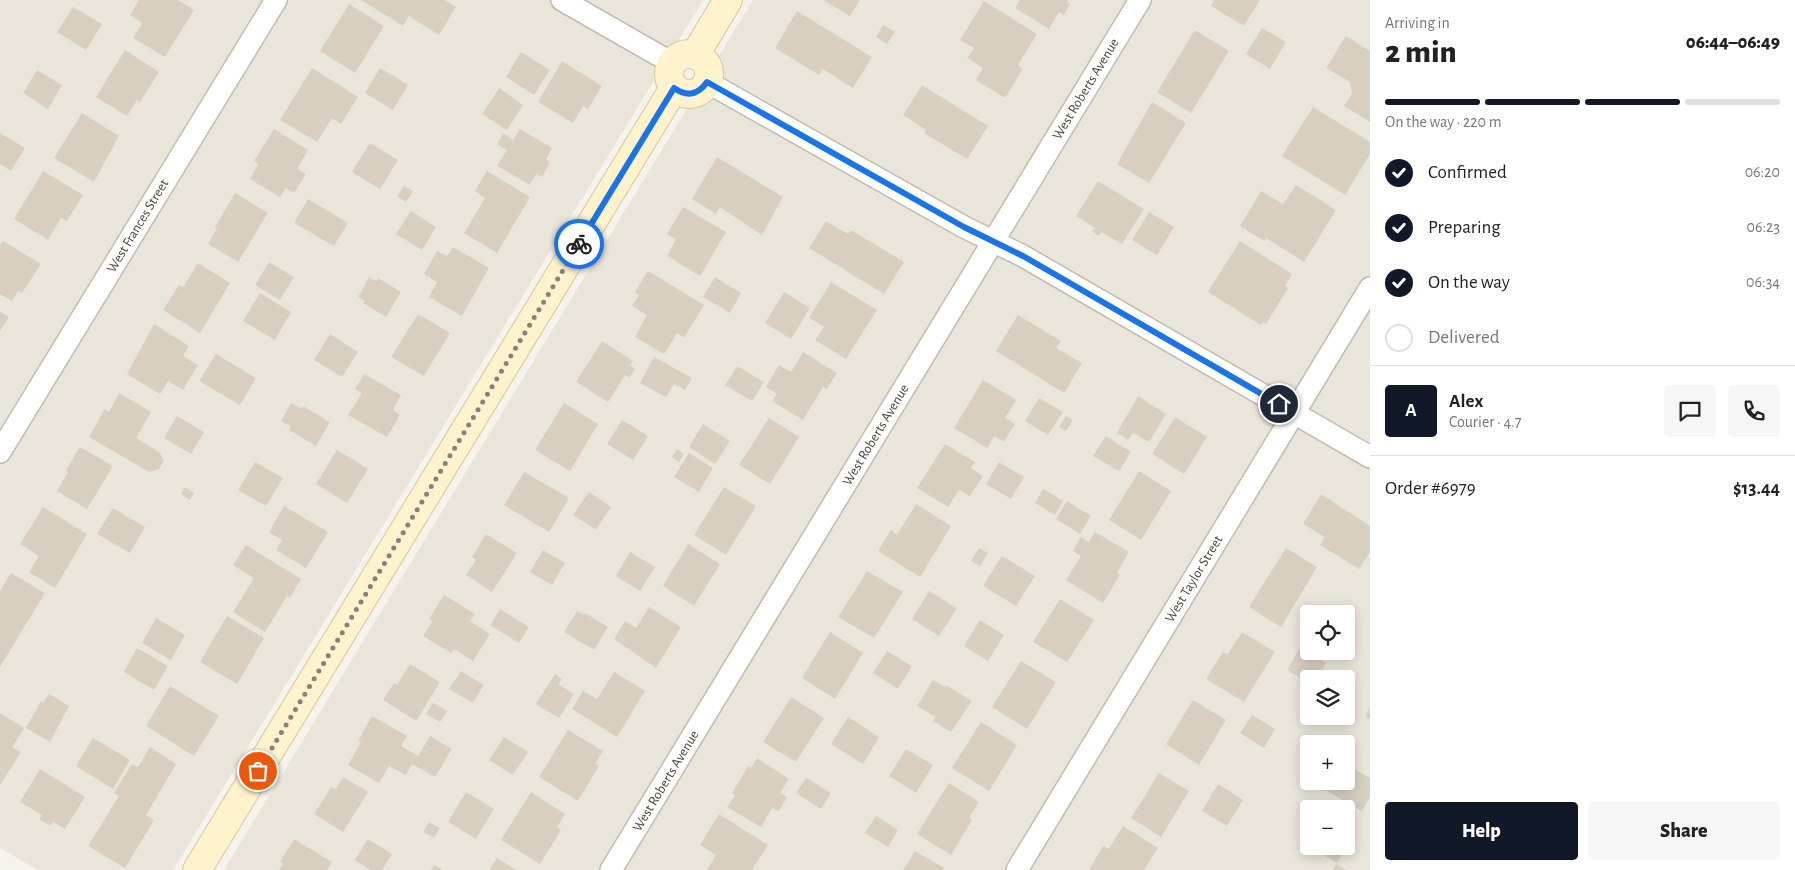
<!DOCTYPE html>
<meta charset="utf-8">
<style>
:root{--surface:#fff;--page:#f6f6f6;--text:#222;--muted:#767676;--line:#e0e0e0;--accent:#111827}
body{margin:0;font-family:"Alegreya Sans",sans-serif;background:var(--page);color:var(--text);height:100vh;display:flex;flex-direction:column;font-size:19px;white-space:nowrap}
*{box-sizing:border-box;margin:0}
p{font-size:16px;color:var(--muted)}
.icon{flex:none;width:28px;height:28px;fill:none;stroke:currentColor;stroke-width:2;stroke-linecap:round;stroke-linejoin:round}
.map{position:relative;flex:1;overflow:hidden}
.sheet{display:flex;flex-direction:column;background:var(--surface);width:425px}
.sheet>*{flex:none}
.controls{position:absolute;left:1300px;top:605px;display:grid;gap:10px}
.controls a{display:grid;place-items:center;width:55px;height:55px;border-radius:5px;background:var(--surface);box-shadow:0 2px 12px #0003;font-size:25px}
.pin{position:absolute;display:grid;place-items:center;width:42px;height:42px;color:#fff;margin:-21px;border:2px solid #fff;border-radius:50%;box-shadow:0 1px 5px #0007}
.courier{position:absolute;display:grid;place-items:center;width:50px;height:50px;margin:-25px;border:4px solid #1a73e8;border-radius:50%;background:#fff;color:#222;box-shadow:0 1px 6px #0007}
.summary em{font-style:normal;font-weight:800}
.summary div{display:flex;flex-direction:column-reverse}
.summary{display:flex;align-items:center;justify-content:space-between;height:85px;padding:0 15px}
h1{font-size:32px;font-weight:800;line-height:38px}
.bar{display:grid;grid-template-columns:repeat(4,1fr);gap:8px 5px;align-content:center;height:60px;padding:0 15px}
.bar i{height:6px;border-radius:4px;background:var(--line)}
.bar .current{background:var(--accent)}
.bar p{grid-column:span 4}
.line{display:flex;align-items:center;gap:12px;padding:0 15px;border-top:1px solid var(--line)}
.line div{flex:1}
.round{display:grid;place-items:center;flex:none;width:52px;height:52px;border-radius:5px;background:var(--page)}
ol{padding:0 15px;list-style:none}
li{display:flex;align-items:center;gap:15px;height:55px}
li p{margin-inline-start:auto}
li .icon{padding:5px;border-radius:50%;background:var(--accent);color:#fff;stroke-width:4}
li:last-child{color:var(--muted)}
li i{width:28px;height:28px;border:2px solid var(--line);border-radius:50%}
.button{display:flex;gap:10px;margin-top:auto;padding:10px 15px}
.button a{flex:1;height:58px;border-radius:5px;background:var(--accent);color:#fff;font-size:20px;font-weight:800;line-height:58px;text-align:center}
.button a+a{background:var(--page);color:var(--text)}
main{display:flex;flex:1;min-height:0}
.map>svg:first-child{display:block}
</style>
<main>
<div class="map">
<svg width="1370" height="870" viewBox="0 0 1370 870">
<rect width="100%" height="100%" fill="#f6f3ec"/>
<path fill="#eae5da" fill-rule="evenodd" d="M0,0H703L173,870H38L0,848Z
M753,0H1370V870H224ZM1309,614H1346V651H1309ZM1309,679H1346V716H1309ZM1309,744H1346V781H1309ZM1309,809H1346V846H1309Z"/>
<path fill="#d8cfc1" d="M139,0H178L194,10L165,57L133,38L142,23L130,15Z
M361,0H444L456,7L439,35L409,16L403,26Z
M823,0H860L850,16Z
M1020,0H1068L1067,2L1070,4L1064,15L1059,12L1049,29L1015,8Z
M1214,0H1260L1244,26L1211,6Z
M984,1L1037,34L1018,65L1023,69L1005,98L976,80L983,68L967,58L974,48L960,40Z
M349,4L384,26L355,73L320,51Z
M73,7L102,24L86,50L57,32Z
M797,11L872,57L853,88L823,69L819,75L775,48Z
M883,25L895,32L887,44L876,37Z
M1262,28L1286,42L1270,69L1246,54Z
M1195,30L1229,51L1191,113L1157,92Z
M1346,36L1370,51V122L1344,106L1352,94L1350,82L1326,68Z
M125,50L159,72L140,102L137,100L127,116L96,97Z
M521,52L550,70L534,95L506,77Z
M562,61L602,86L588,109L583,106L573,123L538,102Z
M312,68L358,97L341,124L332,118L317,142L280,120Z
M380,68L408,85L393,110L365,93Z
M37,70L62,85L48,109L23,93Z
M922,85L988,126L967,159L924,133L926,130L903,115Z
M499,88L523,105L507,130L482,114Z
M1152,102L1186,123L1149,183L1117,164Z
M1313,107L1370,142V154L1345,195L1282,156Z
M82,113L119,136L94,182L54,158Z
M274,129L308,150L297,169L306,174L294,193L286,188L280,197L250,179L258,164L254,161Z
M520,129L552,148L546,159L550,162L542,177L536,174L530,185L497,166L507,150L497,144L503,133L513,140Z
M0,133L25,148L11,171L0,164Z
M370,143L398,160L380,189L352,172Z
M717,157L783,197L762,235L720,207L716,214L692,199Z
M43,171L83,195L67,221L61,218L48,240L14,219Z
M487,171L530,197L497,253L464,233L485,198L475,191Z
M1098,181L1144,209L1122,244L1101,232L1099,236L1092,231L1095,228L1076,216Z
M1296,185L1336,210L1304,262L1266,238L1264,241L1240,226L1261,191L1283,204Z
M404,186L413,191L406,202L397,196Z
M235,193L268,213L238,262L208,244L217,228L215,227Z
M308,199L348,223L334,246L294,223Z
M683,207L726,232L700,276L667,256L676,239L667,234Z
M411,211L436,227L422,250L396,234Z
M1149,212L1174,227L1157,255L1132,240Z
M826,221L848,234L851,230L904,262L884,294L809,248Z
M3,241L41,264L22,293L18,291L12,301L0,294V245Z
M1240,241L1292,274L1285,286L1288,288L1266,324L1262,322L1261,325L1208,292Z
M453,247L489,268L462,316L429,297L437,282L424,274L437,251L447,256Z
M269,262L294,277L280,300L255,285Z
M198,263L230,283L200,333L163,310L179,285L183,287Z
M648,271L704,305L684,338L677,333L664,354L635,337L647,315L632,306L639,295L635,292Z
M369,277L376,281L378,278L401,292L386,317L363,303L365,301L358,297Z
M715,277L741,293L730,313L703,297Z
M831,282L877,310L846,359L815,340L824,327L809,318Z
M784,292L810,308L791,339L765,323Z
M260,293L291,312L275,340L243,321Z
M0,312L9,317L0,331Z
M418,314L450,333L424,376L391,357Z
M1018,315L1061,341L1056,348L1082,363L1064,393L996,351Z
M154,324L189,346L183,356L198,365L183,390L168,381L160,394L127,374Z
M330,334L358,352L342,377L314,360Z
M602,341L633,361L630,365L635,369L629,378L625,375L608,402L576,382Z
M803,352L837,373L827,389L823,387L803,420L772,401L777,394L766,387L779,365L791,372Z
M216,354L256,378L240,405L199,381Z
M654,357L692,378L685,390L674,384L666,397L640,383Z
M737,366L764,382L752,401L725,385Z
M364,374L401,395L393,410L400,415L387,437L348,415L362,393L355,389Z
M983,380L1016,400L1005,418L1015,424L1004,442L994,436L987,448L954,428Z
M119,393L151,412L136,438L160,453L164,461L159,469L149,472L89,437L105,409L109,412Z
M1138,396L1166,414L1149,442L1133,433L1128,440L1117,433Z
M1039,398L1063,412L1048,435L1025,421Z
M291,403L302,409L303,406L330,422L316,446L289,430L291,427L281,421Z
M564,403L598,424L570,471L535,450Z
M177,416L204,432L191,454L164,438Z
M1066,416L1073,420L1066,431L1059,427Z
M1175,417L1207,437L1184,474L1152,454Z
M769,418L799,437L770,484L739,465Z
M622,420L648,436L633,460L607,444Z
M703,424L730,441L715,464L689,447Z
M1106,436L1131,452L1119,471L1093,456Z
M945,444L975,462L971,468L983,476L970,496L959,490L948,507L917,488Z
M80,447L113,466L87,509L57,491L68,472L66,470Z
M677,449L684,454L679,462L672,457Z
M337,450L368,469L347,503L316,484Z
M689,453L713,468L699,492L674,477Z
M255,462L283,478L266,506L238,490Z
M999,462L1024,477L1011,499L986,484Z
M1139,471L1171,491L1141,540L1109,520Z
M524,472L569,498L549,532L504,505Z
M185,487L194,493L190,500L181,494Z
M724,487L756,506L726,555L694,535Z
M1043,489L1063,501L1055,515L1035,503Z
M589,492L611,507L596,530L573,515Z
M1321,494L1370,526V552L1359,569L1320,545L1325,537L1303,524Z
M1067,501L1091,516L1080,534L1056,519Z
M916,504L951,526L920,577L878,551L891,530L897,535Z
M284,506L328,532L306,568L276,550L282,540L269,532Z
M43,507L87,534L55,588L29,572L39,556L20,544Z
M113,508L145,527L130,553L97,534Z
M1095,532L1129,552L1117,573L1120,575L1103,603L1066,580L1081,556L1073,551L1081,537L1089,542Z
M486,534L517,553L492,592L466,575L476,560L472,557Z
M688,544L720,564L694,606L663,586Z
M246,545L301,579L290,598L287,596L265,632L233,612L254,578L233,565Z
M979,548L988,553L980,566L971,561Z
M1286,548L1317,567L1281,627L1249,607Z
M543,550L565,563L552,585L530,572Z
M630,552L655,567L640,591L616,576Z
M1002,556L1035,576L1016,606L983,586Z
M867,571L903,592L874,638L838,617Z
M11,573L45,593L0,667V591Z
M929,591L957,608L939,636L912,619Z
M444,595L475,614L470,621L490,634L473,661L454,649L451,653L423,636L433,621L429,619Z
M1060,599L1094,620L1067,662L1033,642Z
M649,607L681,627L656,668L614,639L625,621L636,628Z
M500,609L529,627L519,643L490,625Z
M577,611L584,615L585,613L608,627L594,650L564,632Z
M227,616L264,638L237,684L200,662Z
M156,618L185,635L171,660L142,643Z
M980,620L1004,635L988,661L964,646Z
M830,632L863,653L835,699L802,678Z
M1242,632L1275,652L1244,702L1206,679L1223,652L1228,654Z
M137,648L168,666L154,690L124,672Z
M1300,648L1326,663L1317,679H1309V683L1287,670Z
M887,651L912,666L898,689L873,673Z
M1021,661L1056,682L1027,729L992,707Z
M410,664L440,682L416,721L383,700L394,683L397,685Z
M461,671L484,685L473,703L449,689Z
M614,672L645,691L617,737L572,709L583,691L597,699Z
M555,674L562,679L558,684L574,694L559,718L536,704Z
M933,680L945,687L946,685L972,701L951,732L933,721L936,717L917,706Z
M170,686L219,716L194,756L146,726Z
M49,694L69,706L50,742L26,728L41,701L43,703Z
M791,697L824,718L796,762L763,742Z
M1193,700L1226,720L1199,765L1166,744Z
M433,703L447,711L440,722L426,714Z
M1370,707V719L1365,716Z
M0,713L24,728L12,747L21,752L0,785Z
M1252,715L1275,729L1264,748L1240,733Z
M372,716L407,736L401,746L418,756L430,736L452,749L435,777L412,764L406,775L389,766L379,783L348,765L361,742L358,741Z
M848,717L879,737L863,764L831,744Z
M981,722L1017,745L989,791L952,768Z
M568,730L603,751L595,764L599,766L578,801L539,777Z
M504,737L528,752L513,775L489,760Z
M93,738L130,760L113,789L76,766Z
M150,747L176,764L146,815L154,820L125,868L88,846L119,796L114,793L132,764L138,767Z
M906,749L933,765L916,793L889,776Z
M757,758L789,779L780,793L787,797L779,811L772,808L761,827L727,807L735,795L732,793L748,766L751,768Z
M1346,764L1370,778V797L1362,811L1315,784L1317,781H1346Z
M40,769L85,797L65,829L53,822L50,826L39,819L42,815L20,802Z
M1159,773L1189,791L1161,837L1131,818Z
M343,777L368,792L343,832L314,814L331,787L336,789Z
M806,778L831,793L821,809L796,793Z
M949,783L979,802L969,818L972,820L951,855L917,834Z
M1218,784L1243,800L1227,826L1202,811Z
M466,792L494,809L476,839L448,822Z
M531,792L565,814L557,827L561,830L540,864L501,840Z
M719,814L768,845L752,870H707L716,855L700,845Z
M876,816L898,830L888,847L865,833Z
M429,822L440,828L434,838L423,832Z
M1123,826L1158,848L1144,870H1089L1103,846L1109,849Z
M1346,836L1352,839L1337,863L1315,850L1318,846H1346Z
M294,839L332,862L327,870H279L283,864L280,862Z
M368,839L392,854L382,870H371L355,860Z
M915,851L944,868L942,870H903Z
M497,858L516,870H489Z
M1336,864L1346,870H1332Z
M434,865L443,870H431Z"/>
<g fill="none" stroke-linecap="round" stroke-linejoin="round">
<defs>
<path id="street" d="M562,0L672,63
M707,82L964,227L1023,256L1370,457
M0,452L276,0
M611,870L1140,0
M1017,870L1370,288"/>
<path id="secondary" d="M669 74a20 20 0 1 1 40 0a20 20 0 1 1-40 0Z
M695,55L728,0
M197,870L674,88"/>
</defs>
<use href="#street" stroke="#c2bbae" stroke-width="24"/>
<use href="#secondary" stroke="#d6c79b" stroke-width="30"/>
<use href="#street" stroke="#fff" stroke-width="21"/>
<use href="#secondary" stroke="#fff3cd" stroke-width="28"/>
</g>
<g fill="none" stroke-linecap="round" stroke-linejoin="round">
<path stroke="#878178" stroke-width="5" stroke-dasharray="0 9" d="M258,771L579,244"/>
<path stroke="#1a73e8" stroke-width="6" d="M579,244L674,88C687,97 698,95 707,82L964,227L1023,256L1279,404"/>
</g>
<g text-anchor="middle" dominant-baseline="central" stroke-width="4" stroke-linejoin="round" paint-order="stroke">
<g font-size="14" fill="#4b4439" stroke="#fff">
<text transform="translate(1086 89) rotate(-59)">West Roberts Avenue</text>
<text transform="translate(138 226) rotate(-59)">West Frances Street</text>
<text transform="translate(876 435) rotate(-59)">West Roberts Avenue</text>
<text transform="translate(1194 579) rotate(-59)">West Taylor Street</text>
<text transform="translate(666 781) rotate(-59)">West Roberts Avenue</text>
</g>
</g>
</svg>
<div class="controls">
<a><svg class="icon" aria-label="locate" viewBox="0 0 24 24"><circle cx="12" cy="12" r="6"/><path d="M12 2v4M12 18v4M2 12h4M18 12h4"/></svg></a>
<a><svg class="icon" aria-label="layers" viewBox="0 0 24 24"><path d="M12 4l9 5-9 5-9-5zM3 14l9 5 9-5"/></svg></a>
<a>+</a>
<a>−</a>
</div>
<div class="pin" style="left:258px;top:771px;background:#ea580c"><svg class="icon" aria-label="bag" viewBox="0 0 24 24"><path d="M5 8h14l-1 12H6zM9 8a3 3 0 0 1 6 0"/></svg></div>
<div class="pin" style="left:1279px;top:404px;background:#1f2937"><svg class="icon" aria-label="home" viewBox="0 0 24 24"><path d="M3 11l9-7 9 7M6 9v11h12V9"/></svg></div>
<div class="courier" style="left:579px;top:244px"><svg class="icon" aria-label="bike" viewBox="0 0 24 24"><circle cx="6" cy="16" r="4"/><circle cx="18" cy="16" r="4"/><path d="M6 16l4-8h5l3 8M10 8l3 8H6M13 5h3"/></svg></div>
</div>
<section class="sheet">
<div class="summary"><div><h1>2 min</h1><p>Arriving in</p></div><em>06:44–06:49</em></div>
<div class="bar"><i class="current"></i><i class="current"></i><i class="current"></i><i></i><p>On the way · 220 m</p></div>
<ol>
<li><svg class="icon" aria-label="check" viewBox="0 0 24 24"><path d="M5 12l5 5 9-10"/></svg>Confirmed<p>06:20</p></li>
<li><svg class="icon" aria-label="check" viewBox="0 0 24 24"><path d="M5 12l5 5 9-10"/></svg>Preparing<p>06:23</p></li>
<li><svg class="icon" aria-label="check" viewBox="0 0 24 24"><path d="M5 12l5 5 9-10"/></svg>On the way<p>06:34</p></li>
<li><i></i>Delivered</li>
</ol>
<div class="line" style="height:90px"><b class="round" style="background:var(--accent);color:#fff">A</b><div><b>Alex</b><p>Courier · 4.7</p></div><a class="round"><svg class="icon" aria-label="chat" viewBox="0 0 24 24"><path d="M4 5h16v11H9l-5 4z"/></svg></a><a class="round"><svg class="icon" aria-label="phone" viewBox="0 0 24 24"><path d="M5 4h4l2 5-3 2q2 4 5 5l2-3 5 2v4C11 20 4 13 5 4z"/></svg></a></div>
<div class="line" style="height:65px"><div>Order #6979</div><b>$13.44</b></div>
<div class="button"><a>Help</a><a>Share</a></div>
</section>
</main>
